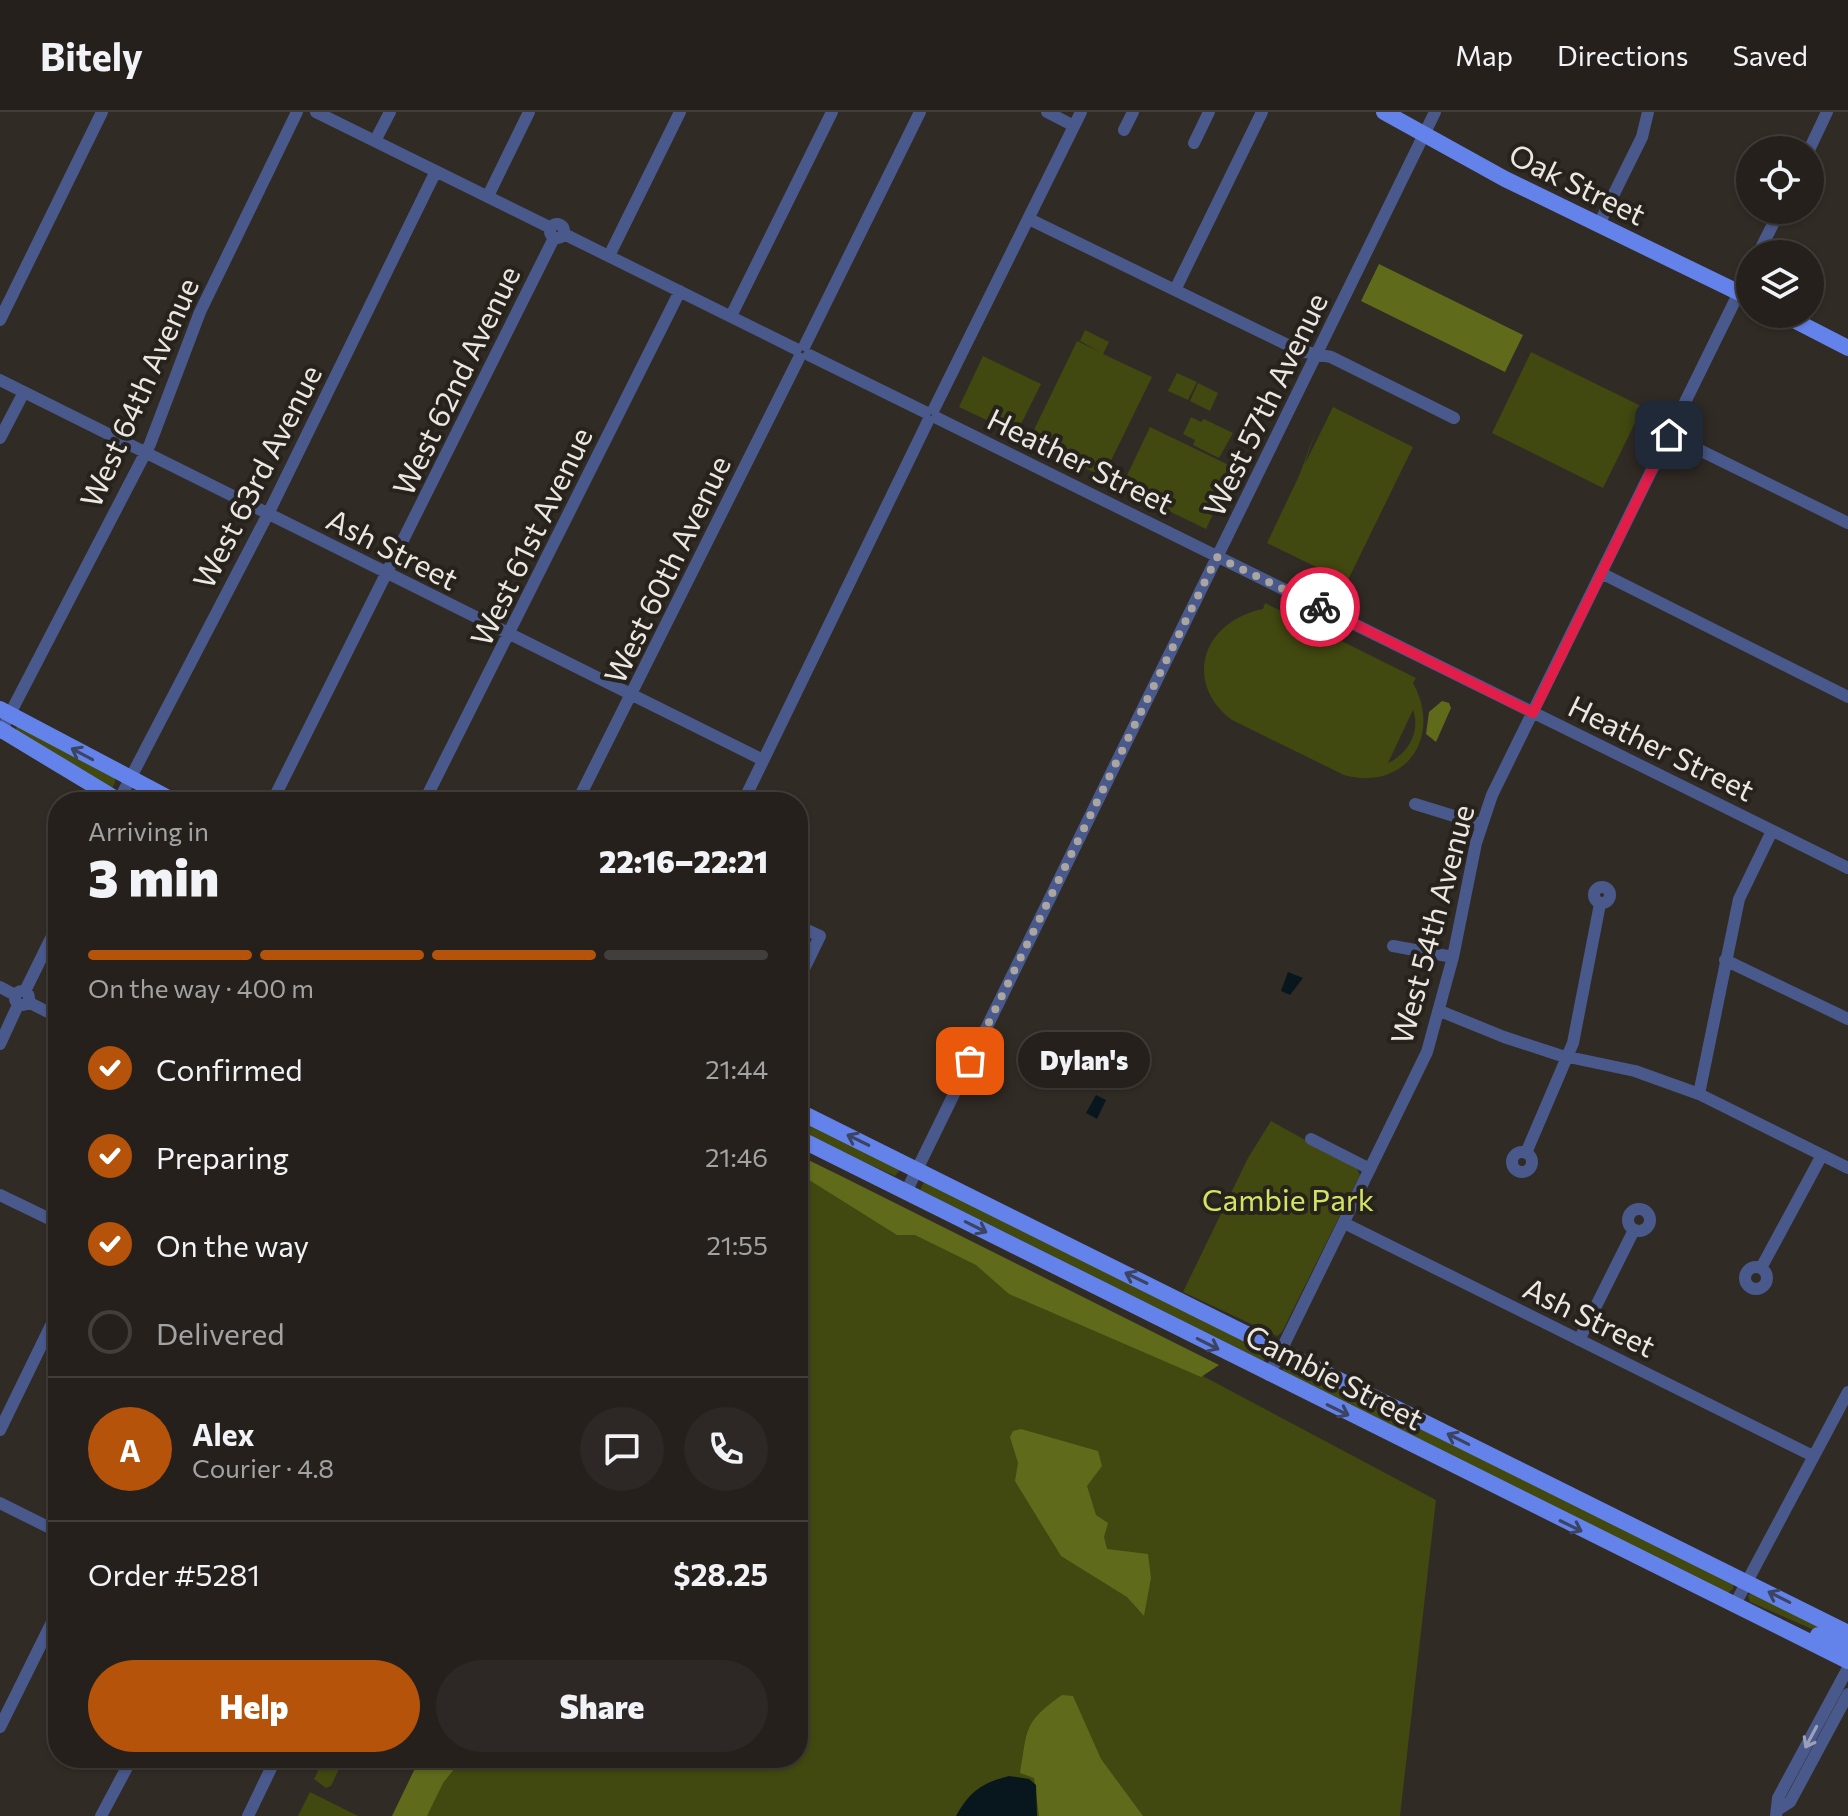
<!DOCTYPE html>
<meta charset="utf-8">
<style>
:root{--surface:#25201c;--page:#2d2825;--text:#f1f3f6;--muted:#a3a3a3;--line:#423e3b;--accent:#b45309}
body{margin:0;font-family:Commissioner,sans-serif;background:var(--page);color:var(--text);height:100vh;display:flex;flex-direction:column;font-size:30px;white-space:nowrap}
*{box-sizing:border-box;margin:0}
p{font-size:26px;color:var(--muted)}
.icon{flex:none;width:44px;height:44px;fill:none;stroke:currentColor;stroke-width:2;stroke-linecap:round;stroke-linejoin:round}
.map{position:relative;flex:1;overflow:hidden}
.sheet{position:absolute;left:48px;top:680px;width:760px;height:976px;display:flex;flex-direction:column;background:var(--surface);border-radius:32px;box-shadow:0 2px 6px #0004,0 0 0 2px var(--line)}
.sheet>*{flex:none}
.tools{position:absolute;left:1736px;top:24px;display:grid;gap:16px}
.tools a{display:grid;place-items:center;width:88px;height:88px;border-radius:50%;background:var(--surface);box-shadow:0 2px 6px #0004,0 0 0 2px var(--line);font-size:40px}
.pin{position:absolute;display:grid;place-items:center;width:68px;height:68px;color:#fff;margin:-34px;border-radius:16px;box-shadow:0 4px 12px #0006}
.courier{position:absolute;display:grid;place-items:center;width:80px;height:80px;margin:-40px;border:6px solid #e11d48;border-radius:50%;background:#fff;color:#222;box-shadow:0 2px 10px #0007}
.bubble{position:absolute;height:56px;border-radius:28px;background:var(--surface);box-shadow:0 2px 6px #0004,0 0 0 2px var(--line);font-size:26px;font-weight:800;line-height:56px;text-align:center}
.head em{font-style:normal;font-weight:800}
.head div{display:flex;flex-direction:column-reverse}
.head{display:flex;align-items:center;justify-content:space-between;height:136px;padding:0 40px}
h1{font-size:52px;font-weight:800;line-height:60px}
.bar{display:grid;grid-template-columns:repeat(4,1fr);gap:12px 8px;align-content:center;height:96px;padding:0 40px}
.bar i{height:10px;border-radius:6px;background:var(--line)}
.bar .selected{background:var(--accent)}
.bar p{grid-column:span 4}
.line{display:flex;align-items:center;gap:20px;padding:0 40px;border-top:2px solid var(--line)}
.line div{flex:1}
.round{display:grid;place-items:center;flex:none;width:84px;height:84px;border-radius:42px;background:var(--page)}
ol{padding:0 40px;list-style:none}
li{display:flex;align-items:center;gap:24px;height:88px}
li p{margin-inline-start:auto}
li .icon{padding:8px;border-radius:50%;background:var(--accent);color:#fff;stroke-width:4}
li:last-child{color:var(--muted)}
li i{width:44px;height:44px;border:4px solid var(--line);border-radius:50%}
.primary-button{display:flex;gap:16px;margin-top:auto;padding:16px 40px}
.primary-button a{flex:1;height:92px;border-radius:48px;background:var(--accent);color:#fff;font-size:32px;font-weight:800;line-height:92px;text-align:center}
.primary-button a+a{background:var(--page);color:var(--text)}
header{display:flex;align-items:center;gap:48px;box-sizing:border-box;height:112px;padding:0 40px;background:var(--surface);border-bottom:2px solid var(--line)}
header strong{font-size:38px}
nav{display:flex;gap:44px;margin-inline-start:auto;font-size:28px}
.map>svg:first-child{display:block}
</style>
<header>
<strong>Bitely</strong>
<nav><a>Map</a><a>Directions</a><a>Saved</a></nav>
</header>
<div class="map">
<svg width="1848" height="1704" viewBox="0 0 1848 1704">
<rect width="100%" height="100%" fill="#312b25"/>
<path fill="#414810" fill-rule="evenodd" d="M1085,218L1109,230L1103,242L1152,265L1103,365L1029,328L1077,229L1100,240L1080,229Z
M1531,240L1643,295L1603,376L1492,321Z
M983,244L1041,272L1016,322L959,295Z
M1177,261L1197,270L1188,288L1168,279Z
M1198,271L1218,281L1210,299L1190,289Z
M1333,295L1413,335L1347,470L1267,431L1299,364L1318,313L1304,354Z
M1191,305L1201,310L1204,307L1233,321L1219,346L1193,333L1195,328L1183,322Z
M1150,315L1235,356L1206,417L1121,376Z
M1265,491L1416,566L1413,571C1443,625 1405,680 1344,663L1232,608C1182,570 1203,509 1263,497ZM1413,598C1421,619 1408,642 1388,651Z
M18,612L115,666V671L111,677L15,619Z
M798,1005L901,1056L895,1064L798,1020Z
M1271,1009L1357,1057L1360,1063L1282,1220L1277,1224L1183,1180L1248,1046Z
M798,1058L1169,1246L1436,1388L1400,1704H418L447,1646H798Z
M925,1068L1267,1240L1268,1245L1263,1249L920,1078Z
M1287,1249L1733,1472V1477L1728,1481L1282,1259Z
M1753,1481L1841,1525L1842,1530L1750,1490L1748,1483Z
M329,1646H338L341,1653L331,1674L326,1676L314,1667L322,1651Z
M310,1680L358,1704H298Z"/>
<path fill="#606a1b" d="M1379,152L1523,223L1505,260L1361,189Z
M1442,589L1449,591L1451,596L1436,630L1426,622L1429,600Z
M798,1043L837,1062L1219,1253L1201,1265L1009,1182L976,1153L915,1123H897L798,1061Z
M1021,1317L1098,1339L1102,1354L1087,1374L1096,1403L1108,1411L1104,1425L1107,1437L1148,1442L1151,1466L1144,1504L1127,1485L1061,1444L1015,1369L1018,1351L1010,1325L1013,1319Z
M1062,1583L1073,1584L1101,1647L1143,1704H1039L1034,1666L1020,1661C1028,1618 1022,1611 1062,1583Z
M420,1646H463L443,1671L427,1704H392Z"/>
<path fill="#08171e" d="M1288,860L1303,866L1290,883L1281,879Z
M1096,983L1106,988L1097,1007L1086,1001Z
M1009,1664L1029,1667L1036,1673L1037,1704H956C970,1679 982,1671 1009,1664Z"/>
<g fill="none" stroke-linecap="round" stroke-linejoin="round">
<path stroke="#49598c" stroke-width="12" d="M316,0L551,116
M1047,0L1074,14
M1124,18L1133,0
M375,29L390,0
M1194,31L1209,0
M1809,38L1827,0
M488,84L529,0
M1029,107L1300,239L1331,245L1454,306
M550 119a7 7 0 1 1 14 0a7 7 0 1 1-14 0Z
M1598,114L1642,25L1648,0
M564,122L796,237
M1758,142L1780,98
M609,144L680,0
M1175,178L1262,0
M731,204L832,0
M0,208L102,0
M805,233L920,0
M809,243L925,300
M0,268L763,648
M934,297L1081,0
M937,306L1848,756
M1669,323L1848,411
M0,326L24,280
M1601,461L1848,585
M0,621L150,332L200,200L297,0
M118,690L268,402L436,59
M272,690L554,126
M424,690L680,179
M577,690L799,246
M743,690L928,309
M1415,692L1480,712
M1594 783a8 8 0 1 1 16 0a8 8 0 1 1-16 0Z
M798,814L820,824L798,869
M1393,834L1453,845
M1725,848L1848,907
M0,875L15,883
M15 886a7 7 0 1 1 14 0a7 7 0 1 1-14 0Z
M25,879L58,812
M28,890L58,905
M1440,899L1504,925L1559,943L1635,959L1699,982L1848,1056
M0,932L18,893
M1699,982L1739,787L1772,719
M1311,1027L1370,1057
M1512 1050a10 10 0 1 1 20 0a10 10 0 1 1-20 0Z
M1526,1041L1573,931L1600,792
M906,1080L1435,0
M0,1083L58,1111
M1628 1108a11 11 0 1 1 22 0a11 11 0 1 1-22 0Z
M1344,1111L1813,1344
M1745 1166a11 11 0 1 1 22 0a11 11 0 1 1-22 0Z
M1761,1156L1822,1043
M1579,1228L1634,1118
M1269,1263L1427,940L1453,845L1476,731L1492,683L1750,158
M0,1318L58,1199
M0,1391L58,1420
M1734,1494L1848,1280
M0,1615L58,1498
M1779,1697L1790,1690L1848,1582
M101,1704L132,1646
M248,1704L276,1646
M1776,1704L1778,1686L1848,1556"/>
<path stroke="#6483ea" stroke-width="16" d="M1384,0L1505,67L1750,186
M1782,202L1848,236
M0,597L176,690
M0,617L121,690
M798,999L1848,1521
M798,1026L1848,1549
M1818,1523L1848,1535"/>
</g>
<defs><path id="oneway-shaft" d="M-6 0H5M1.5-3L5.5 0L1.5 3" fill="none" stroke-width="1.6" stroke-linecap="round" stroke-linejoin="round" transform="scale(2)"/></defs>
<g stroke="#3c4464">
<use href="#oneway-shaft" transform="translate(82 642) rotate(-152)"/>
<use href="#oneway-shaft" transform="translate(858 1028) rotate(-154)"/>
<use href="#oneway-shaft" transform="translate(976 1115) rotate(27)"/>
<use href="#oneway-shaft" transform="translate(1136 1166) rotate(-154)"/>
<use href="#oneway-shaft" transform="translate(1208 1232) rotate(27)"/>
<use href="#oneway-shaft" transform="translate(1338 1298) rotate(26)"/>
<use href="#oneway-shaft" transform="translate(1458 1327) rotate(-153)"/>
<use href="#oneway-shaft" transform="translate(1571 1414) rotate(26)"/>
<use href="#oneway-shaft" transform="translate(1779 1485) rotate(-153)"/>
</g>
<use stroke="#9aa0b8" href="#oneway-shaft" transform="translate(1811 1625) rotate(118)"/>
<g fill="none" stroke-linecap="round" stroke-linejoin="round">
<path stroke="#aaa5a0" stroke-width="8" stroke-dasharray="0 14.4" d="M970,949L1217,445L1320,495"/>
<path stroke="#e11d48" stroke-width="10" d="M1320,495L1533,601L1669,323"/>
</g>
<g text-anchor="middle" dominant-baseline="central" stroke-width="8" stroke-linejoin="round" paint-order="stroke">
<g font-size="30" fill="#ebe7e3" stroke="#27221c">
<text transform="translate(1578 71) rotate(26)">Oak Street</text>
<text transform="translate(455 268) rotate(-64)">West 62nd Avenue</text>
<text transform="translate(138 280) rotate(-66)">West 64th Avenue</text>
<text transform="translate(1264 292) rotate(-64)">West 57th Avenue</text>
<text transform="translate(1081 348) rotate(26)">Heather Street</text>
<text transform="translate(256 364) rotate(-63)">West 63rd Avenue</text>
<text transform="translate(530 424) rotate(-64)">West 61st Avenue</text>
<text transform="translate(393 436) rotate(27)">Ash Street</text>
<text transform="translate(666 457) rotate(-64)">West 60th Avenue</text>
<text transform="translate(1662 635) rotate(26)">Heather Street</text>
<text transform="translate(1431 812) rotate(-75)">West 54th Avenue</text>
<text transform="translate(1590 1204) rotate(26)">Ash Street</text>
<text transform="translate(1335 1264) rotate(27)">Cambie Street</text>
</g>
<g font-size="30" fill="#d2e562" stroke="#27221c">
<text x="1288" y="1086">Cambie Park</text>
</g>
</g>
</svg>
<div class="tools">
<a><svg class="icon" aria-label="locate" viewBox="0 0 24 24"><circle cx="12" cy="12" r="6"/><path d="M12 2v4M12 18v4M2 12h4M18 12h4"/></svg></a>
<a><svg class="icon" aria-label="layers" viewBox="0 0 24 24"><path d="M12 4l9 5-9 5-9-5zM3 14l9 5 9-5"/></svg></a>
</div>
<div class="pin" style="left:970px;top:949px;background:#ea580c"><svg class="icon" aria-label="bag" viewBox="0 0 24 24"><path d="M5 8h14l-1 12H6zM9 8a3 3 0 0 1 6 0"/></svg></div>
<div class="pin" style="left:1669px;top:323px;background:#1f2937"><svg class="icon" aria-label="home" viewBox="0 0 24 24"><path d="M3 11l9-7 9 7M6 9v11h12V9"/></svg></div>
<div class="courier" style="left:1320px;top:495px"><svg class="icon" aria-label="bike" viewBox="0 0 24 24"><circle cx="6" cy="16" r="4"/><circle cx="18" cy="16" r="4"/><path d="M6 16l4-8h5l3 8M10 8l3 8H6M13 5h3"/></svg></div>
<div class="bubble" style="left:1018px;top:920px;width:132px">Dylan's</div>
<section class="sheet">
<div class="head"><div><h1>3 min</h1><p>Arriving in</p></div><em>22:16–22:21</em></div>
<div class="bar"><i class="selected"></i><i class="selected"></i><i class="selected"></i><i></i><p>On the way · 400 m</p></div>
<ol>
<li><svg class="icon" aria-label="check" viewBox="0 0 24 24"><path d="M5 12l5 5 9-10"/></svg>Confirmed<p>21:44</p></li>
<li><svg class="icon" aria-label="check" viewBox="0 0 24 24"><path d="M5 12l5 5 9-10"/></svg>Preparing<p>21:46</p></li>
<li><svg class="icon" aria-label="check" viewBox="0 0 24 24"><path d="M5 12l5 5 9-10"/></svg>On the way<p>21:55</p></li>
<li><i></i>Delivered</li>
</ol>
<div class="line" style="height:144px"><b class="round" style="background:var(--accent);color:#fff">A</b><div><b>Alex</b><p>Courier · 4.8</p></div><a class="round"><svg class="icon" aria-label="chat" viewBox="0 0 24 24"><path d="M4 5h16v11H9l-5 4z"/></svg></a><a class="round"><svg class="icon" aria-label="phone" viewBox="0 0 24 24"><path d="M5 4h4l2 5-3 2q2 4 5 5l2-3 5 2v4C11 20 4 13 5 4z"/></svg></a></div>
<div class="line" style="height:104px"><div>Order #5281</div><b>$28.25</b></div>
<div class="primary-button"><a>Help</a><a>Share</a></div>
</section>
</div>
